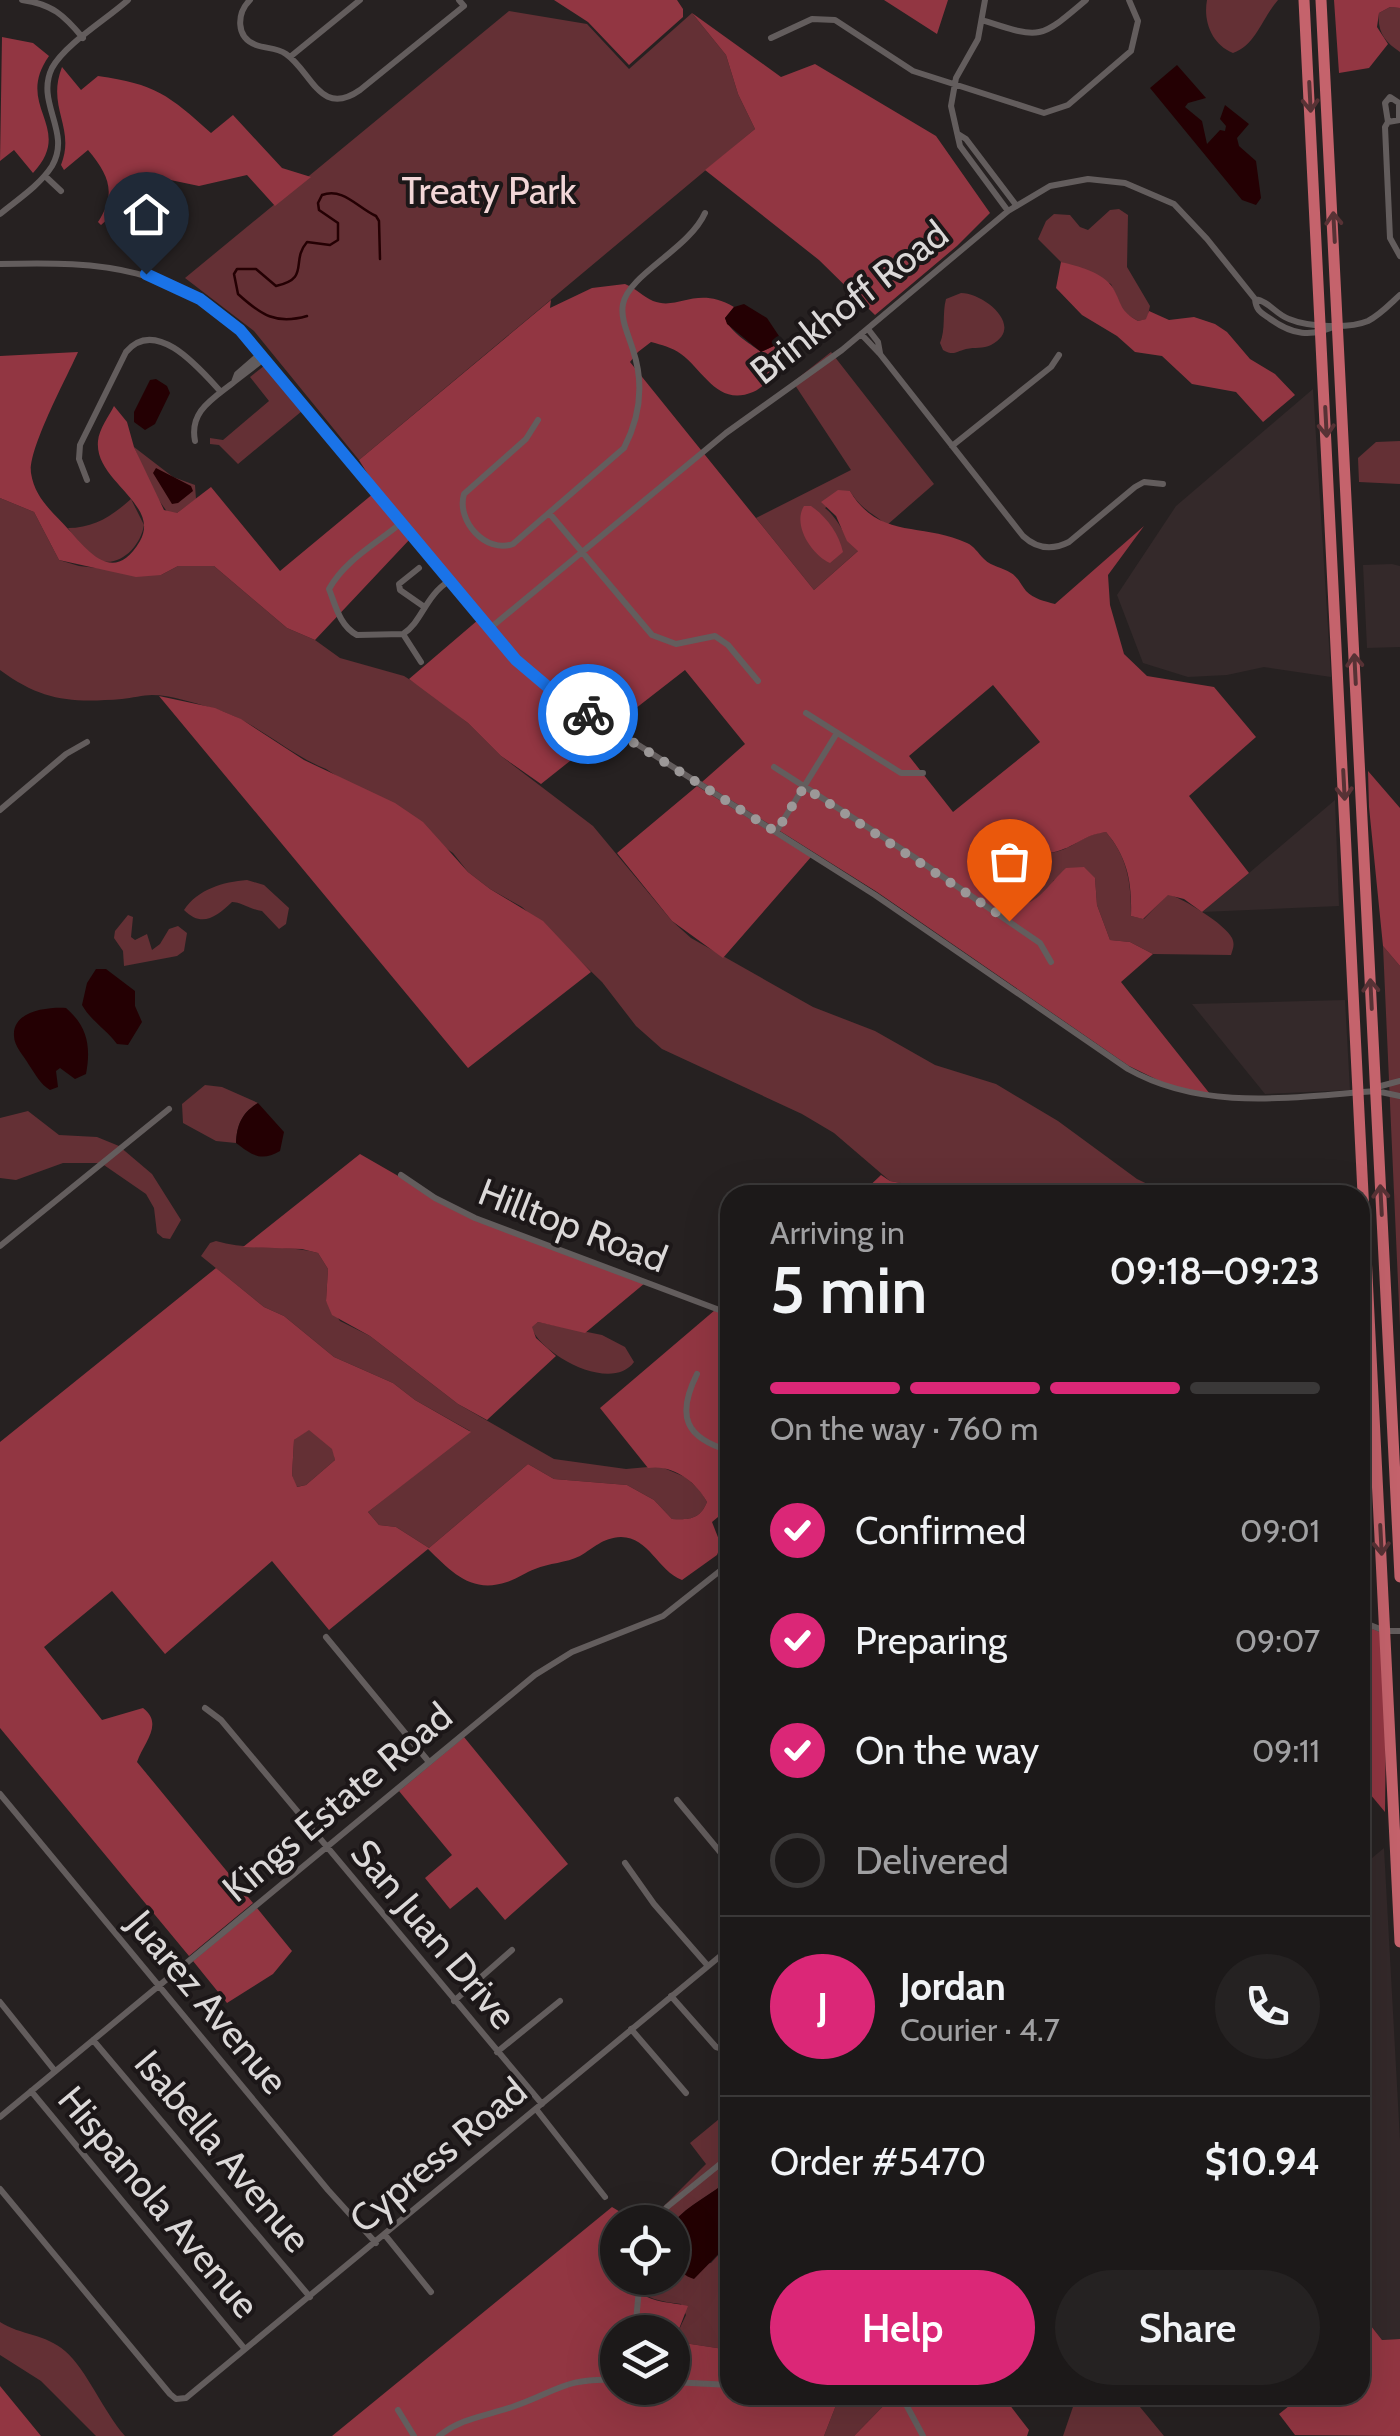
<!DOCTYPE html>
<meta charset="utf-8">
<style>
:root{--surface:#1c1919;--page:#252222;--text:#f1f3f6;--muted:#a0a0a2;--line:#3a3838;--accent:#db2777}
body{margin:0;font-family:Cabin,sans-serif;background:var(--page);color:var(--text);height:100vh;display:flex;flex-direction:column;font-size:38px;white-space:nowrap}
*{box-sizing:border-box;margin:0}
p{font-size:32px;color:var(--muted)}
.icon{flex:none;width:55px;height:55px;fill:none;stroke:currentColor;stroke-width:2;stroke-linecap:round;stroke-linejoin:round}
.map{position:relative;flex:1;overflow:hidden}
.side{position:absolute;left:720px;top:1185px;width:650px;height:1220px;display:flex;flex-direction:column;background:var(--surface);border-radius:30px;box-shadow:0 10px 40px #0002,0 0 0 2px var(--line)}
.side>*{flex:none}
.controls{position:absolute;left:600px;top:2205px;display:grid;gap:20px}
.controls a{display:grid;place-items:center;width:90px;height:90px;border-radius:50%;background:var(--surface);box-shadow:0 10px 40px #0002,0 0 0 2px var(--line);font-size:50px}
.pin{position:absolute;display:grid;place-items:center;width:85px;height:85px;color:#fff;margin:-102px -42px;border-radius:50% 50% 50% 0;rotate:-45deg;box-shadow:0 0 10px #0007}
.pin .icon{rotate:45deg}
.courier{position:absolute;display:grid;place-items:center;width:100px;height:100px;margin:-50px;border:8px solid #1a73e8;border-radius:50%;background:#fff;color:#222;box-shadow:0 2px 12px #0007}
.overview em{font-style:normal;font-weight:600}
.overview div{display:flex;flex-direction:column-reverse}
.overview{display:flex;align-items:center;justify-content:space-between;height:170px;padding:0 50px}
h1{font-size:65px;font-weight:600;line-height:75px}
.bar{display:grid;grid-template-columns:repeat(4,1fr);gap:15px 10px;align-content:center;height:120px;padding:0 50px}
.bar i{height:12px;border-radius:8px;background:var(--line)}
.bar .current{background:var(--accent)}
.bar p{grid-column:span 4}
.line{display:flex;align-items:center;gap:25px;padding:0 50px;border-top:2px solid var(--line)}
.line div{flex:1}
.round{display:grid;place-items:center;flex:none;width:105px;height:105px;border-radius:52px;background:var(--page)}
ol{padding:0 50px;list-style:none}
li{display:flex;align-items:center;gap:30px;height:110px}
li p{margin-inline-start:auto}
li .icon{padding:10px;border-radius:50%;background:var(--accent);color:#fff;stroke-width:4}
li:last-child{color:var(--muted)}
li i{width:55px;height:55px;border:5px solid var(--line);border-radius:50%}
.cta{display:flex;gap:20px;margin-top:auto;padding:20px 50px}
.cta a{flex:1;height:115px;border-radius:60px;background:var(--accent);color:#fff;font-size:40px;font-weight:600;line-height:115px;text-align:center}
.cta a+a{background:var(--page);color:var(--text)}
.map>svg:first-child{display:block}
</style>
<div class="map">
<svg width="1400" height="2436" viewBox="0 0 1400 2436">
<rect width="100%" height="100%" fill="#262121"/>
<path fill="#34292a" d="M1313,389L1331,677L1264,667L1227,675L1188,677L1143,663L1117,595L1176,506Z
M1392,564L1400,566V647L1367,648L1363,565Z
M1335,800L1339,906L1202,912L1249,873Z
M1345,1000L1350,1090L1265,1094L1192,1004Z
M1384,1848L1400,2140V2339L1382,2340L1360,2312V1868Z"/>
<path fill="#643035" d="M1207,0H1278C1262,18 1256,45 1233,53C1212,44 1203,22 1207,0Z
M1390,7L1400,8V52C1385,42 1377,32 1379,13Z
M509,11L587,24L629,69L692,13L726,55L738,94L755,129L359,460L254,331L185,278Z
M1119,209L1128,215L1127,267L1150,306L1147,319L1138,321L1123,312L1111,284L1061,262L1038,239L1046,221L1054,214L1070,215L1080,227L1088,230L1110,210Z
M961,293C984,293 1026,327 991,345C983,349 975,347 966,349C955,352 954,356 943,350L940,343C946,329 942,314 946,299Z
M831,352L934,484L887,525C872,513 861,509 850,491L825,508C841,521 844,539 859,550L814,590L756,518L851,470L793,382Z
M264,366L302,411L238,464L219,445L210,444V438L223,440L269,401L250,377Z
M1400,441V484L1359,482L1358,458L1376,442Z
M134,447L173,477L195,485L196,499L177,513H168L153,492Z
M0,498L34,512L59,560L79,566L161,575L178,566H214L287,628L315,640L340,658L404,676L423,688L468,723L501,756L593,826L672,921L691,938L813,1007L875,1031L935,1065L996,1084L1058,1121L1137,1179L1170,1195H965L890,1181L834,1133L802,1114L662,1049L636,1026L602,982L572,953L522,907L490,889L468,872L453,853L326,769C286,753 255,720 212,708C194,703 171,695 152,695C143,695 132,698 122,699C71,703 42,701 0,670Z
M131,499L144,525C140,550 113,574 89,555C81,548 74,537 68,528C94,528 112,516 131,499Z
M1106,832C1128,858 1131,883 1131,916L1144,919L1168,894C1184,899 1225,924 1232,938C1235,945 1233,948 1231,955L1153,954L1130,942L1110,940L1097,905L1095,878L1054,880C1042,900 1024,911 1001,904C979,862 1038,858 1062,850C1080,843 1085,834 1106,832Z
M247,880L264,885L289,908L286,924L279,929L262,911C252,910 241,902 232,902C216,917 202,928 184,910C198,889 223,882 247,880Z
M128,915L133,917L131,937L135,940L147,934L152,950L160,944L169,929L178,926L187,933L184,951L177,956L124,966L123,951L114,938L115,931Z
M1383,946L1400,966V1327Z
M205,1085L222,1087L258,1103C242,1113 237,1124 236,1143L216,1141L183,1123L182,1104Z
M28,1111L59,1135L97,1137L119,1146L152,1174L181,1220L170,1239L163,1238L157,1233L154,1208L146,1194L101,1163H63L16,1180L0,1178V1118Z
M216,1241C250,1251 284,1244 318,1253L328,1269L326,1301L340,1321L370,1336L458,1404L554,1459L626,1469L659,1466L685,1477L700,1490L707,1502C700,1519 690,1520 672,1519L654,1500L627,1485L554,1479L528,1464L429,1548L396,1527L379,1525L368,1512L470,1431L415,1400L393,1383L334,1357L284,1316L264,1307L201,1256L210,1243Z
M538,1322L602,1335L625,1347L634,1362C612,1393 542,1356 531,1327Z
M309,1429L333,1449L335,1460L306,1485L296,1487L292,1475L294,1440Z
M730,2110V2179C711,2195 689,2204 673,2223L648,2222L706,2164L690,2143Z
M730,2242V2350L684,2343L677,2334L686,2315L681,2304C656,2301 642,2298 626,2278H672L673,2253L677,2267L711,2263Z
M0,2322C20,2335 46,2334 65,2351C87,2370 103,2411 125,2436H96L41,2381L0,2355Z
M840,2395H894L854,2436H824Z
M1077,2395H1150L1140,2407L1164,2436H1063Z"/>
<path fill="#923642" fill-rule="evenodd" d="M554,0H677L683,9V17L629,65L588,22Z
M884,0H948L937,34Z
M1334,0H1400V8L1390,7L1379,13L1377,27L1388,44L1369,68L1339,73Z
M692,13L781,77L815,64L936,136L990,213L957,246L875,315L819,260L705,170L755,129L738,94L726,55Z
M2,37L33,43L49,56C13,107 76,127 33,173L14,150L0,161Z
M62,67L81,90L98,76C155,84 169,95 211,133L233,115L282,168L311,177L275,206L247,175L199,186L156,177L101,225L98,222C117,193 109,175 88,150L64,170L61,165C76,127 46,108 62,67Z
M1061,262C1077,266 1103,272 1113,288C1123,306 1119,310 1138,321L1146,319L1149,311L1169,320L1194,317L1215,324L1227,332L1250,359L1275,374L1295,395L1263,422L1236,392L1192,384L1162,356L1135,352L1117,336L1082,315L1056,288Z
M625,284C635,288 644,297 653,301C679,311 696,285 734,307L725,318C730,332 749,343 761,352L776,345C774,365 773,383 753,392C718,407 704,371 681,354C671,347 662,345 651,342L638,352L630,362L814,590L858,551L847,541L836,516L821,502L838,490L850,491C879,540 922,522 967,543C974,546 978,553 984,559C992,567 1002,567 1011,573C1018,577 1021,585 1026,591C1034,599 1044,601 1055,604L1144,526L1108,575L1110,605L1124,654L1147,676L1214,687L1256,737L1189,796L1249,873L1202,912L1184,899L1168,895L1143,919L1131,916C1132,883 1128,858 1106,832C1084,835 1079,844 1061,850C1037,858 979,862 1001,903C1034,914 1045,887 1066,868L1084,867L1095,878L1097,905L1110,940L1130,942L1153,954L1121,982L1210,1094L1168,1085L1129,1066L877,892L702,782L745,744L685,670L613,726L556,691L526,667L376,487L359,460L551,300L550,308L592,288ZM993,685L1040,742L953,812L909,756Z
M78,352C67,377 28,449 31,473C35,499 53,512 69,530C90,554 115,584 140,541C161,504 94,481 98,441C99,429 109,416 114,406L127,422L134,447L164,510L177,513L211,487L280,571L374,493L410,539L315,640L287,628L214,566H178L161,575L136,577L59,560L34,512L0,498V356Z
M804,506H811C827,517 839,534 843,552L830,563C812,555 792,525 804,506Z
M478,620C520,671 553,695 609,730L541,784L501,756L468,723L409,679Z
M159,696L215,708L241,719L304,760L395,803L423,822L468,872L490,889L543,921L591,972L468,1068Z
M1368,771L1400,808V966L1383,946L1369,807Z
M697,786L811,857L723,958L672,921L617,853Z
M360,1154L466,1215L645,1283L585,1333L538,1322L532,1327L536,1338L556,1356L487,1420L458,1404L370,1336L332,1315L326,1301L328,1269L318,1253L302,1249L243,1247Z
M881,1175L890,1181L965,1195H860Z
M216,1268L264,1307L284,1316L334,1357L393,1383L415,1400L471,1432L368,1512L379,1525L396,1527L429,1548L528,1464L554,1479L627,1485L654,1500L672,1519C690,1520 700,1519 707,1502C696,1481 672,1464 648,1468L600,1408L715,1310L730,1316V1507L712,1522L721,1545L717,1555L682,1580C658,1571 649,1537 621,1537C602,1538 594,1548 580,1556C566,1563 549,1563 535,1569C526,1572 517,1579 507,1582C471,1594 452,1572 428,1549L329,1630L272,1561L165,1654L112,1591L44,1647L102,1720L143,1708C164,1724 144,1742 137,1762L253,1903L189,1956L0,1728V1442ZM309,1430L332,1449L335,1460L306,1485L297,1487L292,1475L294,1440Z
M1360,1624L1380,1632L1386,1726L1385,1812L1360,1782Z
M464,1737L568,1864L505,1920L477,1887L450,1909L425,1878L452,1855L399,1791Z
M257,1908L292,1951L273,1974L227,2003L193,1961Z
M612,2207L637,2222H618V2278H626C646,2304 659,2300 688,2306L677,2334L684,2343L730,2350V2395H840L824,2436H332ZM618,2332H672V2388H618Z
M1360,2312L1382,2340L1400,2339V2436L1295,2435L1279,2414L1294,2402L1293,2395H1360Z
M0,2386L41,2436H0Z
M894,2395H1002L1029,2430L1027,2436H854Z"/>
<path fill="#240003" d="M1177,65L1206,98L1188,103L1185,107L1202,121L1207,144L1220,130L1225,131L1226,126L1220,119L1225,105L1249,124L1237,138L1239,146L1256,161L1261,198L1256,205L1242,200L1150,88Z
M744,304L767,318L779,336L776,345L761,352L727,324L725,318L734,307Z
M156,379L167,386L170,393L155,424L145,430L134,422V412L150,380Z
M156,468L191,486L193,491L178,503L172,504L153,473Z
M96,969H106L135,991V1006L142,1022L128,1045L117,1044C106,1029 91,1021 82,1005L87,983Z
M66,1008C88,1027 91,1047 86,1074L75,1079L60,1068L56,1071L58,1087L50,1090C40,1084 36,1075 29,1065C24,1056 14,1046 14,1036C12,1011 47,1007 66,1008Z
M258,1103L284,1132L280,1151C261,1162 252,1155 236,1143C237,1124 242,1113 258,1103Z
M730,2179V2242L694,2279C669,2271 672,2245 673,2223C689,2204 711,2195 730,2179Z"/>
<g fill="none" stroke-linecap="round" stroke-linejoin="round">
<path stroke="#240003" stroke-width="2.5" d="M307,316C276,325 261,315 238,294L234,274L237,269H256L276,286C311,278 290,262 307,242L330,245L338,240V223L319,210L318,203L322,195C343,187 358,208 376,216L379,221L380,259"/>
<path stroke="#635d5d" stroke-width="6" d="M22,0C52,4 64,15 83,38
M250,0C237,13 235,37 256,45C266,49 276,47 286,54C312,72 320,118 360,90L464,6L459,0
M985,0L978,39L956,78L951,106L960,146L1008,211
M982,20C1041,39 1039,40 1086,0
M771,38L812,19L835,20L913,71L1044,113L1068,105L1131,51L1138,21L1129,0
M290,57L360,0
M1400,120L1388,122L1385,127L1390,238L1400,256
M1388,122L1385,103L1390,97L1399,103V120
M958,134L966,139L1016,205
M45,176L61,191
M0,214C17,200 40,185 52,166C72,132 35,103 52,68C65,44 107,19 128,0
M0,264C103,261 178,266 253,344L505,647L539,682L875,895L1128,1069C1204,1112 1292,1097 1376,1091L1400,1096
M1255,299C1269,301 1275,314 1289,319C1308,327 1349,329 1368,321C1380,315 1390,304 1400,295
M868,329L878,342L880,353
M861,334L880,354L1023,536C1037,549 1053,550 1069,542L1135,487L1144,482L1163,484
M261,353L237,374L234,382L265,358
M538,420L526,439L464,494C456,521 486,554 513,544L624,448C640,417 644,383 633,350C629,336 620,319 623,304C629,274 689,249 705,213
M195,441C189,411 213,399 234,382
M952,446L1051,367L1059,355
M87,480L79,459L80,445L126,352C156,316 200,369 221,392
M550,514L652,635L676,644L715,636L728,645L758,681
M401,523C376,544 345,560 329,589C336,607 340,626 357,635L403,634
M419,568L399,584L400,590L423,606
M489,629L726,433L842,350L1008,211L1050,186L1088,179L1125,183L1174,204L1207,239L1255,299C1256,310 1260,312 1269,318C1292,335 1311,338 1337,325
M403,634C422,622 425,596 449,581
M403,634L421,662
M806,713L901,773H923
M774,767L914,857L1040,943L1051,962
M0,810L66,754L87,742
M776,832L837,733
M1377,1087L1400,1081
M401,1175L435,1198L475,1218L730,1314
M0,1246L169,1109
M697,1374C676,1416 685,1438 730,1451
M1360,1621L1385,1631H1400
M326,1637L429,1762
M205,1708L221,1720L542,2104
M0,1794L328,2190L376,2243
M677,1800L730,1864
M625,1863L654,1904L708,1966
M671,1996L716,2047L730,2051
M454,2001L512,1950
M0,2002L55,2071
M631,2029L686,2093
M93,2040L310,2297
M497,2052L560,2001
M31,2091L244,2348
M536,2109L605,2197
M0,2117L535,1675L572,1652L663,1616L730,1563
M0,2189L170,2394L176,2399L186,2398L730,1948
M655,2222L667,2207L730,2156
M385,2235L431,2292
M726,2282H730
M635,2332L640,2278
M672,2382L730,2385
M901,2395L923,2436
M398,2410L414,2436
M439,2436C461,2418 486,2416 512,2407C557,2392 564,2377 618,2380"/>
<path stroke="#c5636c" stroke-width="11" d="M1304,0L1400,1942
M1321,0L1400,1577"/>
</g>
<defs><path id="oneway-shaft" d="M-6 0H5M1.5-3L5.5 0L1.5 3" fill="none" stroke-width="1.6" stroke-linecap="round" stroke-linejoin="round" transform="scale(2.5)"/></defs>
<g stroke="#573235">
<use href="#oneway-shaft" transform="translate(1310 97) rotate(87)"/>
<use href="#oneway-shaft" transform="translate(1334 227) rotate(-93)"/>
<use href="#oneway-shaft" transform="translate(1326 422) rotate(87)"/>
<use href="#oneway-shaft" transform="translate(1355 669) rotate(-93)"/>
<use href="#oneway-shaft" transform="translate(1344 785) rotate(87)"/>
<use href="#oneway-shaft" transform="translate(1371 994) rotate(-93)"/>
<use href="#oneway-shaft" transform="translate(1381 1200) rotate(-93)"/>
<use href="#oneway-shaft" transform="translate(1381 1540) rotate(87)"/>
</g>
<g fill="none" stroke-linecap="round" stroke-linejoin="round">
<path stroke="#9c9898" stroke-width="10" stroke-dasharray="0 18" d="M588,714L776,832L804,787L1009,921"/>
<path stroke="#1a73e8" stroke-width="12" d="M146,274L200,299L240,330L516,660L555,693L588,714"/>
</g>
<g text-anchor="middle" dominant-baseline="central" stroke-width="8" stroke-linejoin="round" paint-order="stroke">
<g font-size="38" fill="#f2d6d7" stroke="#1c1718">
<text x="489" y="190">Treaty Park</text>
</g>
<g font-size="38" fill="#dbd8d8" stroke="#1c1718">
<text transform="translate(849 302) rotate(-38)">Brinkhoff Road</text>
<text transform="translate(573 1225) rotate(21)">Hilltop Road</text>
<text transform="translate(337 1802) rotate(-40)">Kings Estate Road</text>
<text transform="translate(434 1934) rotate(50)">San Juan Drive</text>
<text transform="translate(208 2002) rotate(50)">Juarez Avenue</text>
<text transform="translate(223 2151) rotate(50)">Isabella Avenue</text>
<text transform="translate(438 2155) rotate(-40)">Cypress Road</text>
<text transform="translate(159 2202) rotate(50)">Hispanola Avenue</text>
</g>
</g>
</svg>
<div class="controls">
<a><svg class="icon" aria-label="locate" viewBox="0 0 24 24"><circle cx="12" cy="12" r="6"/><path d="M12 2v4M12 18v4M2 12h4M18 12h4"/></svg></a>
<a><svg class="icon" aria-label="layers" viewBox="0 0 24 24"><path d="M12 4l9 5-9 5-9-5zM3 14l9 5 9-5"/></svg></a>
</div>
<div class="pin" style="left:1009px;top:921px;background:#ea580c"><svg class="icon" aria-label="bag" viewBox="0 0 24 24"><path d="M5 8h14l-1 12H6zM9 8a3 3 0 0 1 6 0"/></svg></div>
<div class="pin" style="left:146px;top:274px;background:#1f2937"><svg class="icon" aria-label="home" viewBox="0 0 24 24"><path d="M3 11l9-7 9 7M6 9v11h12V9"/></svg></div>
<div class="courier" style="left:588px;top:714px"><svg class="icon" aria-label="bike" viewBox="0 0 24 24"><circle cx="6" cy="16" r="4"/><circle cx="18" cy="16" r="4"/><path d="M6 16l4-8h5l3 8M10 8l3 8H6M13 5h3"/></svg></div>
<section class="side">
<div class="overview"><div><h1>5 min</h1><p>Arriving in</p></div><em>09:18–09:23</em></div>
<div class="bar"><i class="current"></i><i class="current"></i><i class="current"></i><i></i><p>On the way · 760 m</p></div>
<ol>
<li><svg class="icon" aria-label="check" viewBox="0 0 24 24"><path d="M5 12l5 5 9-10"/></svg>Confirmed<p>09:01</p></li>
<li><svg class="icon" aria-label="check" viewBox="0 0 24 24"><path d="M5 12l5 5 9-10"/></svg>Preparing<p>09:07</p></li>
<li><svg class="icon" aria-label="check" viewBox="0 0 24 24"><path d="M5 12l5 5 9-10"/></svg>On the way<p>09:11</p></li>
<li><i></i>Delivered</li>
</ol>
<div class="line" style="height:180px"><b class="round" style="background:var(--accent);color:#fff">J</b><div><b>Jordan</b><p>Courier · 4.7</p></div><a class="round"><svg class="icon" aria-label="phone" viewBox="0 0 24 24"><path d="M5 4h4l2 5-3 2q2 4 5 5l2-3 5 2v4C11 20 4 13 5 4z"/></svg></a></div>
<div class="line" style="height:130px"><div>Order #5470</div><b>$10.94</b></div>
<div class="cta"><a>Help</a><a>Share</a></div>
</section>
</div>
